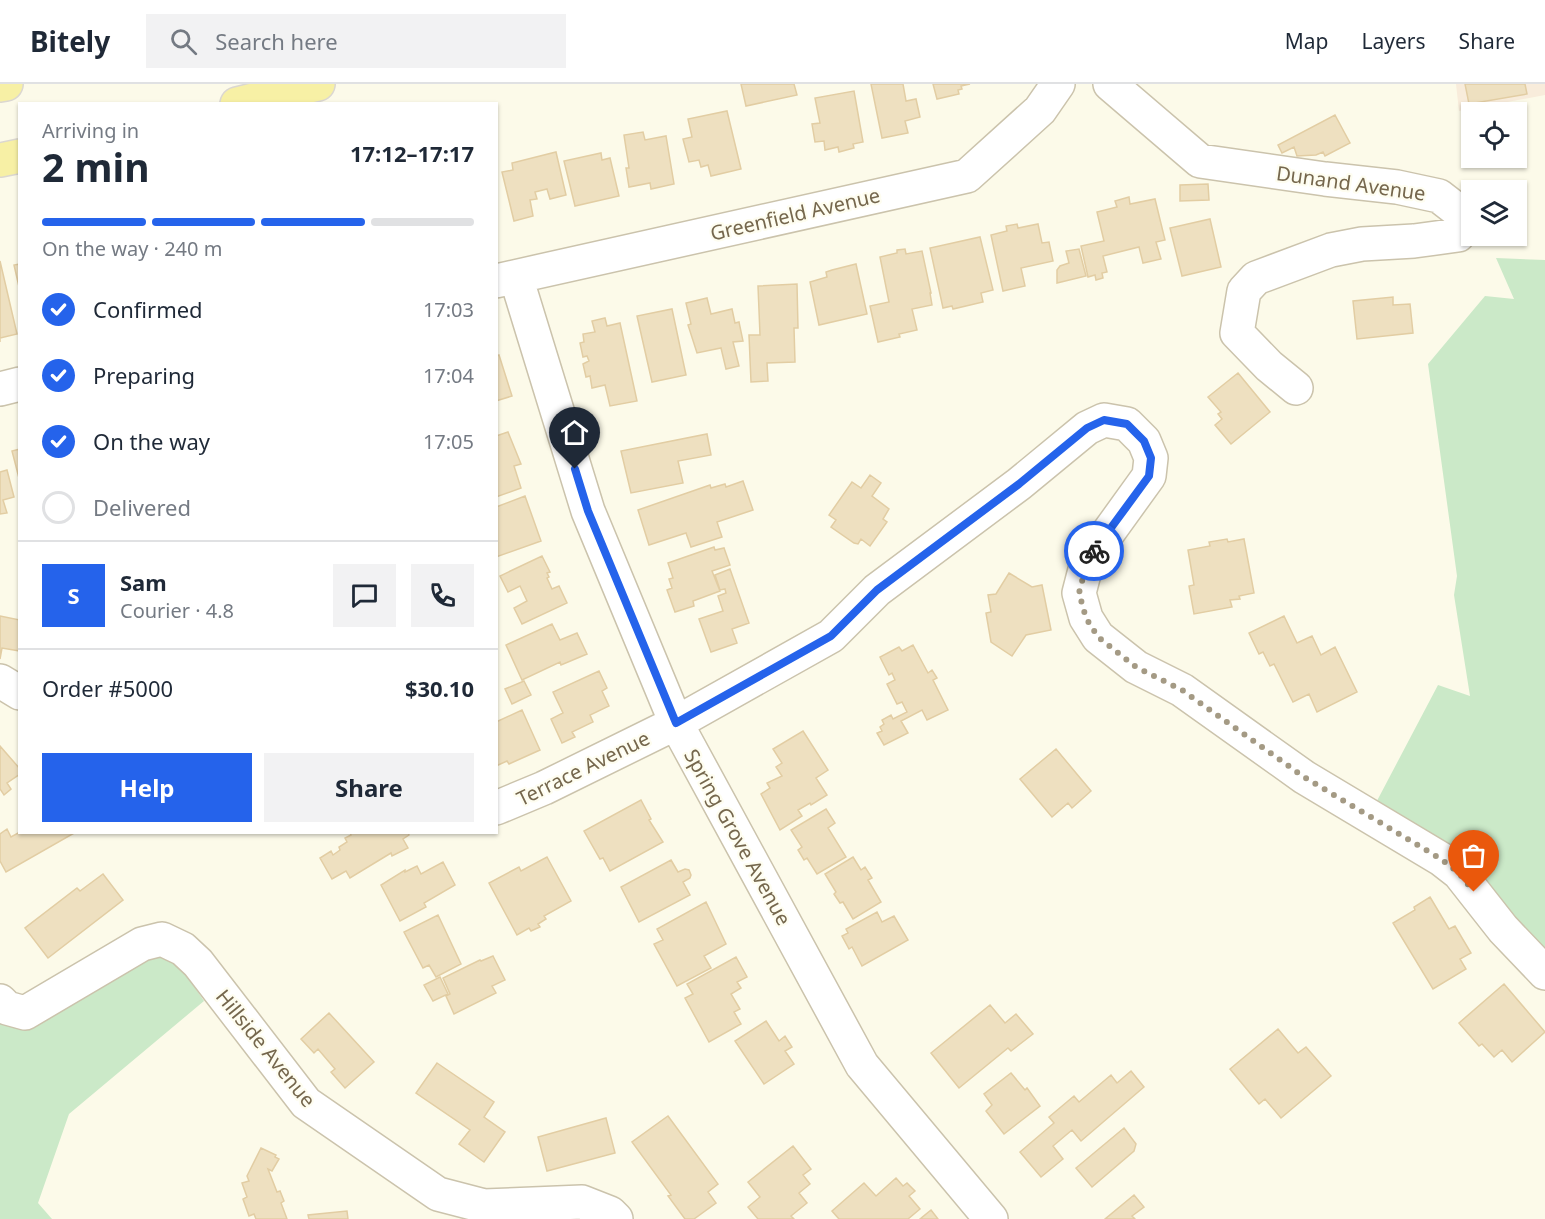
<!DOCTYPE html>
<meta charset="utf-8">
<style>
:root{--surface:#fff;--page:#f2f2f3;--text:#1f2937;--muted:#747a83;--line:#e0e1e3;--accent:#2563eb}
body{margin:0;font-family:"Noto Sans",sans-serif;background:var(--page);color:var(--text);height:100vh;display:flex;flex-direction:column;font-size:22px;white-space:nowrap}
*{box-sizing:border-box;margin:0}
p{font-size:20px;color:var(--muted)}
.icon{flex:none;width:33px;height:33px;fill:none;stroke:currentColor;stroke-width:2;stroke-linecap:round;stroke-linejoin:round}
.map{position:relative;flex:1;overflow:hidden}
.drawer{position:absolute;left:18px;top:18px;width:480px;height:732px;display:flex;flex-direction:column;background:var(--surface);border-radius:0px;box-shadow:0 2px 4px #0004}
.drawer>*{flex:none}
.buttons{position:absolute;left:1461px;top:18px;display:grid;gap:12px}
.buttons a{display:grid;place-items:center;width:66px;height:66px;border-radius:0px;background:var(--surface);box-shadow:0 2px 4px #0004;font-size:30px}
.pin{position:absolute;display:grid;place-items:center;width:51px;height:51px;color:#fff;margin:-62px -26px;border-radius:50% 50% 50% 0;rotate:-45deg;box-shadow:0 0 6px #0007}
.pin .icon{rotate:45deg}
.courier{position:absolute;display:grid;place-items:center;width:60px;height:60px;margin:-30px;border:4px solid #2563eb;border-radius:50%;background:#fff;color:#222;box-shadow:0 2px 8px #0007}
.overview em{font-style:normal;font-weight:700}
.overview div{display:flex;flex-direction:column-reverse}
.overview{display:flex;align-items:center;justify-content:space-between;height:102px;padding:0 24px}
h1{font-size:39px;font-weight:700;line-height:45px}
.bar{display:grid;grid-template-columns:repeat(4,1fr);gap:9px 6px;align-content:center;height:72px;padding:0 24px}
.bar i{height:8px;border-radius:4px;background:var(--line)}
.bar .current{background:var(--accent)}
.bar p{grid-column:span 4}
.line{display:flex;align-items:center;gap:15px;padding:0 24px;border-top:2px solid var(--line)}
.line div{flex:1}
.round{display:grid;place-items:center;flex:none;width:63px;height:63px;border-radius:0px;background:var(--page)}
ol{padding:0 24px;list-style:none}
li{display:flex;align-items:center;gap:18px;height:66px}
li p{margin-inline-start:auto}
li .icon{padding:6px;border-radius:50%;background:var(--accent);color:#fff;stroke-width:4}
li:last-child{color:var(--muted)}
li i{width:33px;height:33px;border:3px solid var(--line);border-radius:50%}
.primary-button{display:flex;gap:12px;margin-top:auto;padding:12px 24px}
.primary-button a{flex:1;height:69px;border-radius:0px;background:var(--accent);color:#fff;font-size:24px;font-weight:700;line-height:69px;text-align:center}
.primary-button a+a{background:var(--page);color:var(--text)}
header{display:flex;align-items:center;gap:36px;box-sizing:border-box;height:84px;padding:0 30px;background:var(--surface);border-bottom:2px solid var(--line)}
header strong{font-size:28px}
nav{display:flex;gap:33px;margin-inline-start:auto;font-size:21px}
.search{width:420px;height:54px;background:var(--page);display:flex;align-items:center;gap:15px;box-sizing:border-box;padding:0 21px;border-radius:0px;color:var(--muted);font-size:22px}
.map>svg:first-child{display:block}
</style>
<header>
<strong>Bitely</strong>
<div class="search"><svg class="icon" aria-label="search" viewBox="0 0 24 24"><circle cx="10" cy="10" r="6"/><path d="M15 15l6 6"/></svg>Search here</div>
<nav><a>Map</a><a>Layers</a><a>Share</a></nav>
</header>
<div class="map">
<svg width="1545" height="1135" viewBox="0 0 1545 1135">
<rect width="100%" height="100%" fill="#fcfae9"/>
<path fill="#f8ecdb" d="M1456,0H1545V11L1459,27Z"/>
<path fill="#cbe9c8" d="M1496,174L1545,176V889L1522,865L1369,732L1438,601L1470,612L1454,511L1457,492L1428,280L1485,212L1514,215Z
M162,855L204,917L69,1030L38,1119L52,1135H0V917L7,924Z"/>
<path fill="#eee0c0" stroke="#e2cda3" stroke-width="1.5" d="M741,0H794L797,11L746,22Z
M871,0H903L906,17L916,15L920,33L905,37L908,49L882,54Z
M933,0H970L961,2L962,5L958,6L959,10L937,15Z
M1465,0H1525L1527,10L1469,20Z
M854,7L863,58L853,60L854,64L839,68L838,63L825,66L824,57L815,58L812,40L820,39L815,14Z
M727,27L741,85L711,92L708,81L701,83L699,76L689,78L683,55L692,53L688,35Z
M1335,31L1350,59L1325,72L1323,68L1316,71L1297,72L1294,63L1282,69L1278,61Z
M643,48L645,56L666,52L674,100L651,105L650,99L629,103L626,84H629L624,51Z
M556,68L566,111L550,115L547,105L535,108L537,115L530,116L533,132L514,137L502,88L513,86L512,79Z
M601,69L602,76L610,74L619,112L575,122L564,77Z
M1208,100L1209,116L1180,117V101Z
M1129,113L1130,120L1155,115L1165,156L1156,158L1161,175L1143,179L1139,163L1103,172L1107,188L1102,189L1103,194L1096,196L1095,191L1088,193L1081,162L1104,157L1097,128L1117,123L1115,117Z
M1210,135L1221,183L1182,192L1170,144Z
M1017,140L1018,144L1038,140L1042,159L1049,158L1053,177L1021,184L1025,202L1003,207L991,151L1007,147L1006,142Z
M980,153L993,206L981,209L983,218L953,225L952,222L943,224L930,164Z
M905,165L906,170L922,167L931,209H930L932,221L912,225L917,246L899,250L900,253L878,258L870,222L889,218L880,173L897,169V166Z
M1079,165L1086,192L1057,199V186L1060,182L1069,179L1066,167Z
M0,177L17,250L0,254V258Z
M20,180V207L14,181Z
M856,180L867,230L819,241L810,198L827,193L826,188L832,186Z
M797,200L798,244H794L795,278L767,279L768,297L751,298L749,251H760L758,202Z
M1393,213V221L1410,220L1413,249L1357,255L1353,217Z
M707,214L711,230L732,225L735,239L739,238L743,257L733,258L739,282L726,285L721,264L697,269L688,241L691,240L686,219Z
M672,225L686,291L652,298L637,232Z
M605,234L607,242L620,239L637,317L610,322L605,301L592,304L590,292L586,293L583,280L589,277L587,272L583,273L580,259L584,258L583,250L595,248L592,237Z
M499,271L512,312L496,317V272Z
M1238,289L1270,328L1231,360L1215,341L1222,335L1218,330L1221,328L1208,313Z
M508,348L521,380L514,382L521,404L496,413V352Z
M707,350L711,371L678,377L683,399L631,409L621,367Z
M20,365V398L12,367Z
M7,386L14,413L3,416L7,429L0,430V388Z
M870,391L881,399L872,412L889,425L883,435L887,438L870,462L861,455L858,460L854,459L831,443L836,436L829,431L852,398L861,404Z
M743,397L753,426L717,438L722,453L691,463L686,449L649,461L638,426L710,401L711,404L725,400L726,403Z
M525,412L541,457L496,473V423Z
M1227,455L1228,458L1244,455L1254,509L1239,512L1240,515L1230,516L1232,523L1194,530L1189,502L1194,501L1188,466L1210,462L1209,458Z
M714,463L715,466L724,464L730,481L712,487L720,507L693,517L694,522L675,528L667,506L672,504L669,495L673,494L668,479Z
M542,472L550,488L547,489L549,493L547,494L552,505L559,502L567,519L522,540L514,524L527,517L520,502L508,508L500,492Z
M730,485L749,539L732,545L737,559L711,568L699,535L723,527L718,512L726,509L725,505L720,506L715,491Z
M1009,489L1032,503L1042,501L1051,546L1026,551L1012,572L991,558L986,529L991,528L988,511L996,510Z
M0,532L20,536V567L2,564L0,575Z
M1284,532L1297,559L1312,552L1321,571L1335,563L1357,608L1317,628L1309,610L1293,618L1274,580L1270,582L1263,568L1259,570L1249,549Z
M552,540L560,556L577,549L587,570L561,581L560,578L522,596L506,561Z
M913,561L928,589L932,586L937,594L933,596L948,626L927,636L922,626L901,637L908,649L884,661L877,649L882,647L880,643L884,640L882,636L891,631L893,635L907,628L902,618L897,620L887,600L895,596L892,589L889,591L880,573L899,563L902,567Z
M599,587L607,604L602,607L609,622L590,631L593,638L572,648L575,653L562,659L551,635L563,629L553,608Z
M524,597L531,611L512,620L505,605Z
M522,626L540,666L509,680L507,677L496,682V638Z
M803,647L828,686L816,694L827,711L811,721L810,719L798,726L802,732L780,746L761,710L770,704L767,699L782,692L776,683L782,679L773,665Z
M0,662L20,685V690L7,699L11,705L4,711L0,705Z
M1056,665L1091,707L1072,724L1068,719L1052,733L1020,695Z
M641,716L651,735L649,736L663,758L610,787L603,774L600,775L584,747Z
M826,725L835,739L828,744L846,773L817,790L807,774L804,776L798,766L802,763L791,746Z
M7,745L11,753L20,748H76L6,788L0,777V750Z
M350,748H408L409,751L403,755L408,764L392,772L391,769L350,794L346,787L332,795L320,774L331,767L333,771L340,766L339,763L347,758L345,754L351,751Z
M547,773L571,817L544,832L546,835L538,840L540,843L531,847L529,844L517,851L489,799L519,783L521,787Z
M853,773L861,786L865,783L872,794L868,796L881,818L853,835L843,818L840,819L834,810L836,808L825,790Z
M671,776L678,788L685,785L689,786L691,791L690,794L683,798L690,811L639,838L621,803Z
M443,778L455,801L424,819L426,823L400,837L381,801L405,786V788L417,782L421,790Z
M103,790L123,816L48,874L25,844L77,804L80,807Z
M1430,813L1449,845L1455,842L1471,869L1460,875L1466,885L1433,905L1393,839L1415,826L1414,823Z
M706,818L726,860L704,872L711,884L677,902L654,860L663,856L657,845Z
M877,828L882,838L894,832L908,856L862,882L852,863L849,865L842,852L848,849L846,845Z
M438,831L461,880L436,893L429,881L423,884L404,848Z
M493,872L505,896L492,902L496,909L454,930L446,912L450,910L443,894L480,876L481,877Z
M736,873L747,893L737,898L741,904L731,910L740,925L734,928L741,940L709,958L685,914L693,910L687,900Z
M440,893L448,910L433,917L424,901Z
M1504,900L1545,948L1512,978L1502,966L1494,973L1482,960L1479,962L1459,939Z
M990,921L1005,939L1016,930L1033,950L1011,967L1008,964L959,1004L931,969Z
M329,929L374,978L345,1004L331,988L335,985L318,965L314,969L301,955Z
M766,937L779,957L785,952L792,963L785,967L794,980L764,1000L735,957Z
M1278,945L1298,969L1306,963L1331,992L1281,1034L1265,1015L1259,1020L1230,985Z
M437,979L494,1018L484,1033L505,1048L484,1078L459,1060L470,1046L416,1009Z
M1131,987L1144,1003L1081,1057L1072,1046L1053,1062L1063,1075L1041,1093L1020,1068L1054,1039L1049,1033L1074,1012L1079,1018L1111,991L1117,999Z
M1011,989L1025,1006L1027,1004L1040,1022L1004,1050L986,1027L992,1021L984,1010Z
M668,1032L718,1100L708,1108L716,1119L694,1135H685L668,1112L671,1111L632,1058Z
M606,1034L615,1069L547,1087L538,1053Z
M1124,1044L1136,1060L1134,1067L1092,1103L1076,1084Z
M793,1062L811,1085L803,1091L810,1100L799,1109L807,1119L791,1132L794,1135H758L748,1123L760,1113L748,1098Z
M261,1064L276,1071L275,1073L279,1075L272,1087L268,1085L277,1108L280,1107L284,1117L281,1119L287,1135H256L254,1130L249,1132L243,1115L247,1113L242,1099L249,1097L247,1092Z
M896,1094L903,1102L907,1099L915,1107L909,1112L920,1125L908,1135H839L832,1127L864,1099L876,1112Z
M1134,1111L1144,1123L1132,1132L1135,1135H1105Z
M931,1126L938,1135H920Z
M347,1127L348,1135H309L308,1131Z"/>
<g fill="none" stroke-linecap="round" stroke-linejoin="round">
<defs>
<path id="minor" d="M1110,0L1200,77L1325,95L1397,103L1439,112L1461,129L1458,151L1414,157L1362,160L1331,166L1256,194L1244,207L1237,249L1269,282L1296,304
M516,193L588,427L676,639L862,981L991,1135
M496,197L967,92L1040,26L1058,0
M0,305L20,300
M0,597L20,609
M496,724L544,704L676,639L831,552L877,506L1019,400L1087,344L1104,336L1127,340L1144,357L1151,374L1149,392L1087,478L1079,509L1086,534L1098,553L1136,583L1182,606L1304,693L1441,775L1459,789L1503,845L1545,889
M0,917L7,924L25,929L142,860L162,855L183,865L198,879L306,1019L438,1110L484,1122L582,1118L610,1129L616,1135"/>
<path id="major" d="M0,1L6,0
M237,20L318,0
M0,76L20,72"/>
</defs>
<use href="#minor" stroke="#cbc3ac" stroke-width="36"/>
<use href="#major" stroke="#dbd7d1" stroke-width="36"/>
<use href="#minor" stroke="#fff" stroke-width="33"/>
<use href="#major" stroke="#f7f0a5" stroke-width="33"/>
</g>
<g fill="none" stroke-linecap="round" stroke-linejoin="round">
<path stroke="#a49a84" stroke-width="6" stroke-dasharray="0 10.8" d="M1094,467L1087,478L1079,509L1086,534L1098,553L1136,583L1182,606L1304,693L1441,775L1459,789L1474,808"/>
<path stroke="#2563eb" stroke-width="8" d="M575,385L588,427L676,639L831,552L877,506L1019,400L1087,344L1104,336L1127,340L1144,357L1151,374L1149,392L1094,467"/>
</g>
<g text-anchor="middle" dominant-baseline="central" stroke-width="4.5" stroke-linejoin="round" paint-order="stroke">
<g font-size="20" fill="#75674d" stroke="#fefdf0">
<text transform="translate(1351 99) rotate(8)">Dunand Avenue</text>
<text transform="translate(795 130) rotate(-13)">Greenfield Avenue</text>
<text transform="translate(583 684) rotate(-26)">Terrace Avenue</text>
<text transform="translate(738 753) rotate(61)">Spring Grove Avenue</text>
<text transform="translate(266 964) rotate(51)">Hillside Avenue</text>
</g>
</g>
</svg>
<div class="buttons">
<a><svg class="icon" aria-label="locate" viewBox="0 0 24 24"><circle cx="12" cy="12" r="6"/><path d="M12 2v4M12 18v4M2 12h4M18 12h4"/></svg></a>
<a><svg class="icon" aria-label="layers" viewBox="0 0 24 24"><path d="M12 4l9 5-9 5-9-5zM3 14l9 5 9-5"/></svg></a>
</div>
<div class="pin" style="left:1474px;top:808px;background:#ea580c"><svg class="icon" aria-label="bag" viewBox="0 0 24 24"><path d="M5 8h14l-1 12H6zM9 8a3 3 0 0 1 6 0"/></svg></div>
<div class="pin" style="left:575px;top:385px;background:#1f2937"><svg class="icon" aria-label="home" viewBox="0 0 24 24"><path d="M3 11l9-7 9 7M6 9v11h12V9"/></svg></div>
<div class="courier" style="left:1094px;top:467px"><svg class="icon" aria-label="bike" viewBox="0 0 24 24"><circle cx="6" cy="16" r="4"/><circle cx="18" cy="16" r="4"/><path d="M6 16l4-8h5l3 8M10 8l3 8H6M13 5h3"/></svg></div>
<section class="drawer">
<div class="overview"><div><h1>2 min</h1><p>Arriving in</p></div><em>17:12–17:17</em></div>
<div class="bar"><i class="current"></i><i class="current"></i><i class="current"></i><i></i><p>On the way · 240 m</p></div>
<ol>
<li><svg class="icon" aria-label="check" viewBox="0 0 24 24"><path d="M5 12l5 5 9-10"/></svg>Confirmed<p>17:03</p></li>
<li><svg class="icon" aria-label="check" viewBox="0 0 24 24"><path d="M5 12l5 5 9-10"/></svg>Preparing<p>17:04</p></li>
<li><svg class="icon" aria-label="check" viewBox="0 0 24 24"><path d="M5 12l5 5 9-10"/></svg>On the way<p>17:05</p></li>
<li><i></i>Delivered</li>
</ol>
<div class="line" style="height:108px"><b class="round" style="background:var(--accent);color:#fff">S</b><div><b>Sam</b><p>Courier · 4.8</p></div><a class="round"><svg class="icon" aria-label="chat" viewBox="0 0 24 24"><path d="M4 5h16v11H9l-5 4z"/></svg></a><a class="round"><svg class="icon" aria-label="phone" viewBox="0 0 24 24"><path d="M5 4h4l2 5-3 2q2 4 5 5l2-3 5 2v4C11 20 4 13 5 4z"/></svg></a></div>
<div class="line" style="height:78px"><div>Order #5000</div><b>$30.10</b></div>
<div class="primary-button"><a>Help</a><a>Share</a></div>
</section>
</div>
